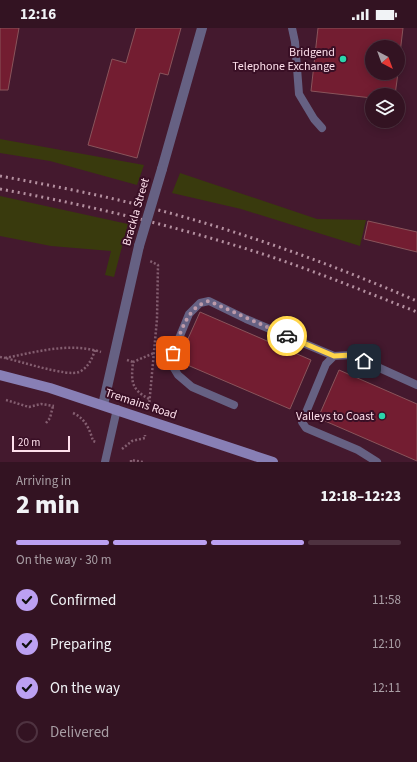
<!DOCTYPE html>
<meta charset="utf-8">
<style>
:root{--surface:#331322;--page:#3e202f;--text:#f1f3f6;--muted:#a99ea5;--line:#4e3240;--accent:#bca0f2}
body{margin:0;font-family:"Source Sans 3",sans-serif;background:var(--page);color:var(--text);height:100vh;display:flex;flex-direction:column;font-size:15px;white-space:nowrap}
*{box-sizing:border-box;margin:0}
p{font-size:13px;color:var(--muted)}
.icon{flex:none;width:22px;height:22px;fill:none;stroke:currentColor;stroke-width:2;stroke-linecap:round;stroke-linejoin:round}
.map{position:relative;height:434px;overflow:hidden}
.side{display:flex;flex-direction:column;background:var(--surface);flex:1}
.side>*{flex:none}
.needle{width:26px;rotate:139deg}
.fabs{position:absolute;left:365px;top:12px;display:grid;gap:8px}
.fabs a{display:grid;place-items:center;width:40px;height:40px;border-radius:50%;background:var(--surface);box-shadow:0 2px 10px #0003,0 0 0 1px var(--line);font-size:20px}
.scale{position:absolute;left:12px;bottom:10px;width:58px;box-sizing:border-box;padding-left:4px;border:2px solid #fee0ec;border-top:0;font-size:11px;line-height:14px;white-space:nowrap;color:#fee0ec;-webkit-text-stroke:3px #390f25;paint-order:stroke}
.pin{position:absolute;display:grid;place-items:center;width:34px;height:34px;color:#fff;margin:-17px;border-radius:8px;box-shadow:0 2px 6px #0006}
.courier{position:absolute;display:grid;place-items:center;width:40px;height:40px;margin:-20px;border:3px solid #ffd54a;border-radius:50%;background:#fff;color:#222;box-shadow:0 1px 5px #0007}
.head em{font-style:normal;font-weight:800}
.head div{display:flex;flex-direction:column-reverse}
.head{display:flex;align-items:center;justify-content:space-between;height:68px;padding:0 16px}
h1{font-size:26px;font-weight:800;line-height:30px}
.bar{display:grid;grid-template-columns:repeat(4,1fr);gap:6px 4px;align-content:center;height:48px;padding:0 16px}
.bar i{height:5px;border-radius:3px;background:var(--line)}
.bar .active{background:var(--accent)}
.bar p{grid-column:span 4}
ol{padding:0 16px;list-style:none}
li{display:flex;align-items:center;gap:12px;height:44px}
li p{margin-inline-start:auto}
li .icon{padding:4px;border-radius:50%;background:var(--accent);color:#111;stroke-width:4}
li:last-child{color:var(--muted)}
li i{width:22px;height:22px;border:2px solid var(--line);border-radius:50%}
.status{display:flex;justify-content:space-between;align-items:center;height:28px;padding:0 20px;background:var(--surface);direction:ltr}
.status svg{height:11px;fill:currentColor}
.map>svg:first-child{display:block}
</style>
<div class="status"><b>12:16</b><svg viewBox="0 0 49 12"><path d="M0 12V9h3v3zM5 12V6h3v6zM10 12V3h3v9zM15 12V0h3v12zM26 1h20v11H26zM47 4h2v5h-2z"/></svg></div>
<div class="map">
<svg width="417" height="434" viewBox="0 0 417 434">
<rect width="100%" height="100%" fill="#44192e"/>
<path fill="#393a0d" d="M0,111L144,137L137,157L50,133L0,125Z
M180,145L317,191L366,192L360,218L241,181L172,165Z
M0,168L128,196L114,249L105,247L111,223L51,218L0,208Z"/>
<path fill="#731d31" stroke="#89545b" d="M0,0H19L8,62H0Z
M136,0H181L168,47L160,45L137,130L88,117L112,31L126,35Z
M318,0H403L398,42V19H372V45H398L395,67H372V70L311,63Z
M368,193L417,204V224L364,211Z
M200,284L311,332L290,381L178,333Z
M339,342L417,376V433L318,390Z"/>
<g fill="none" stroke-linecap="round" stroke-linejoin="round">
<path stroke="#845e70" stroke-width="2.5" stroke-dasharray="2 2" stroke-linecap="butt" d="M95,322C92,331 88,340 79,344C68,349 19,333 5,330C36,324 70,314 101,324
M0,329L5,330
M127,332L133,334
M149,371C131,361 131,354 133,334L154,325
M6,372L29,379L41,376L54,378
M149,378L157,291L158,237L150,233
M73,385C85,390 90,402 93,413L96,414
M46,395L50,390L53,378
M122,421L132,413L145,410V407
M131,434V432L143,434"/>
<path stroke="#666183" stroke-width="8" d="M292,0L295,14L299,66L314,91L322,100
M234,377L192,359L178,347L172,337L173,325L189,286L200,275L209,273L246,291L334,328
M105,434L117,381
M377,434L358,422L306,400L302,394L326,336L334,328L351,327L417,357"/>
<path stroke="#666183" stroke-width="10" d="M162,141L202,0
M103,377L139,218"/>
<path stroke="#887fb5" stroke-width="10" d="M0,347L50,360L273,434"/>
<path stroke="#b490a0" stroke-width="3" stroke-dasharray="2 4" stroke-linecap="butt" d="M0,148C55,158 111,169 166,184C251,207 336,238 417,273
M0,161C83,176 166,196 247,221C305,239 361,262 417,284"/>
<path stroke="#666183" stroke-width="10" d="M139,218L162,141"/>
</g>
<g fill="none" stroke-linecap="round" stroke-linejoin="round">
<path stroke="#bd9aaa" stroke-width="4" stroke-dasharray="0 7.2" d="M173,325C181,305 186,279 209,273L287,308"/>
<path stroke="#ffd54a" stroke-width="5" d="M287,308L334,328L351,327L364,333"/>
</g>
<g fill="#2bd5ac" stroke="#390f25" stroke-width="1.5">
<circle cx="343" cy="31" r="4"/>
<circle cx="382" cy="388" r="4"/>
</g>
<g text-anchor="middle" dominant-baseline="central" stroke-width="4" stroke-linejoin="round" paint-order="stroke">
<g font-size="12" fill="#fee0ec" stroke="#390f25" text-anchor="end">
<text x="335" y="24">Bridgend<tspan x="335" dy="14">Telephone Exchange</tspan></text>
<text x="374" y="388">Valleys to Coast</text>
</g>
<g font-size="12" fill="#fee0ec" stroke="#390f25">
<text transform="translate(136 184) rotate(-74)">Brackla Street</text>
<text transform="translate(141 376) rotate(18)">Tremains Road</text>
</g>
</g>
</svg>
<div class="fabs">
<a><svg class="needle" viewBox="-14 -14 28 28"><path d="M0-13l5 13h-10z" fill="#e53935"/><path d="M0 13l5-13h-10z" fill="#a99ea5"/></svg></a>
<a><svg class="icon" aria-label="layers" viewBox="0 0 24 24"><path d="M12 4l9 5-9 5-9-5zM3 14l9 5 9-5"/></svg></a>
</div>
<div class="scale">20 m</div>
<div class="pin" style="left:173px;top:325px;background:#ea580c"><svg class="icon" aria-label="bag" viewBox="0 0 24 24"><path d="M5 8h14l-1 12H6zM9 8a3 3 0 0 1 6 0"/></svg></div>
<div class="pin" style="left:364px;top:333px;background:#1f2937"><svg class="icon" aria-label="home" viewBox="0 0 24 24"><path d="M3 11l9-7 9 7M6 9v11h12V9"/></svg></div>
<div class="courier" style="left:287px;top:308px"><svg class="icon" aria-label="car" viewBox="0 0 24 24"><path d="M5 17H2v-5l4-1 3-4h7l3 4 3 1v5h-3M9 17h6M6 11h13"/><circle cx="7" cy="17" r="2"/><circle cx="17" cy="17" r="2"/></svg></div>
</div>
<section class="side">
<div class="head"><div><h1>2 min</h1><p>Arriving in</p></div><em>12:18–12:23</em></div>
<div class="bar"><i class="active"></i><i class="active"></i><i class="active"></i><i></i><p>On the way · 30 m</p></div>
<ol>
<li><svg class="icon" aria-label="check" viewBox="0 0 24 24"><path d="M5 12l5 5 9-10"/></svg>Confirmed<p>11:58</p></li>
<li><svg class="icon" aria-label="check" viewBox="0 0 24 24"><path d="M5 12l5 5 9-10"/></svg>Preparing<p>12:10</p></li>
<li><svg class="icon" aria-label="check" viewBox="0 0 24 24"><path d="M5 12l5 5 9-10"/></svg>On the way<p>12:11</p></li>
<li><i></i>Delivered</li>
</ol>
</section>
